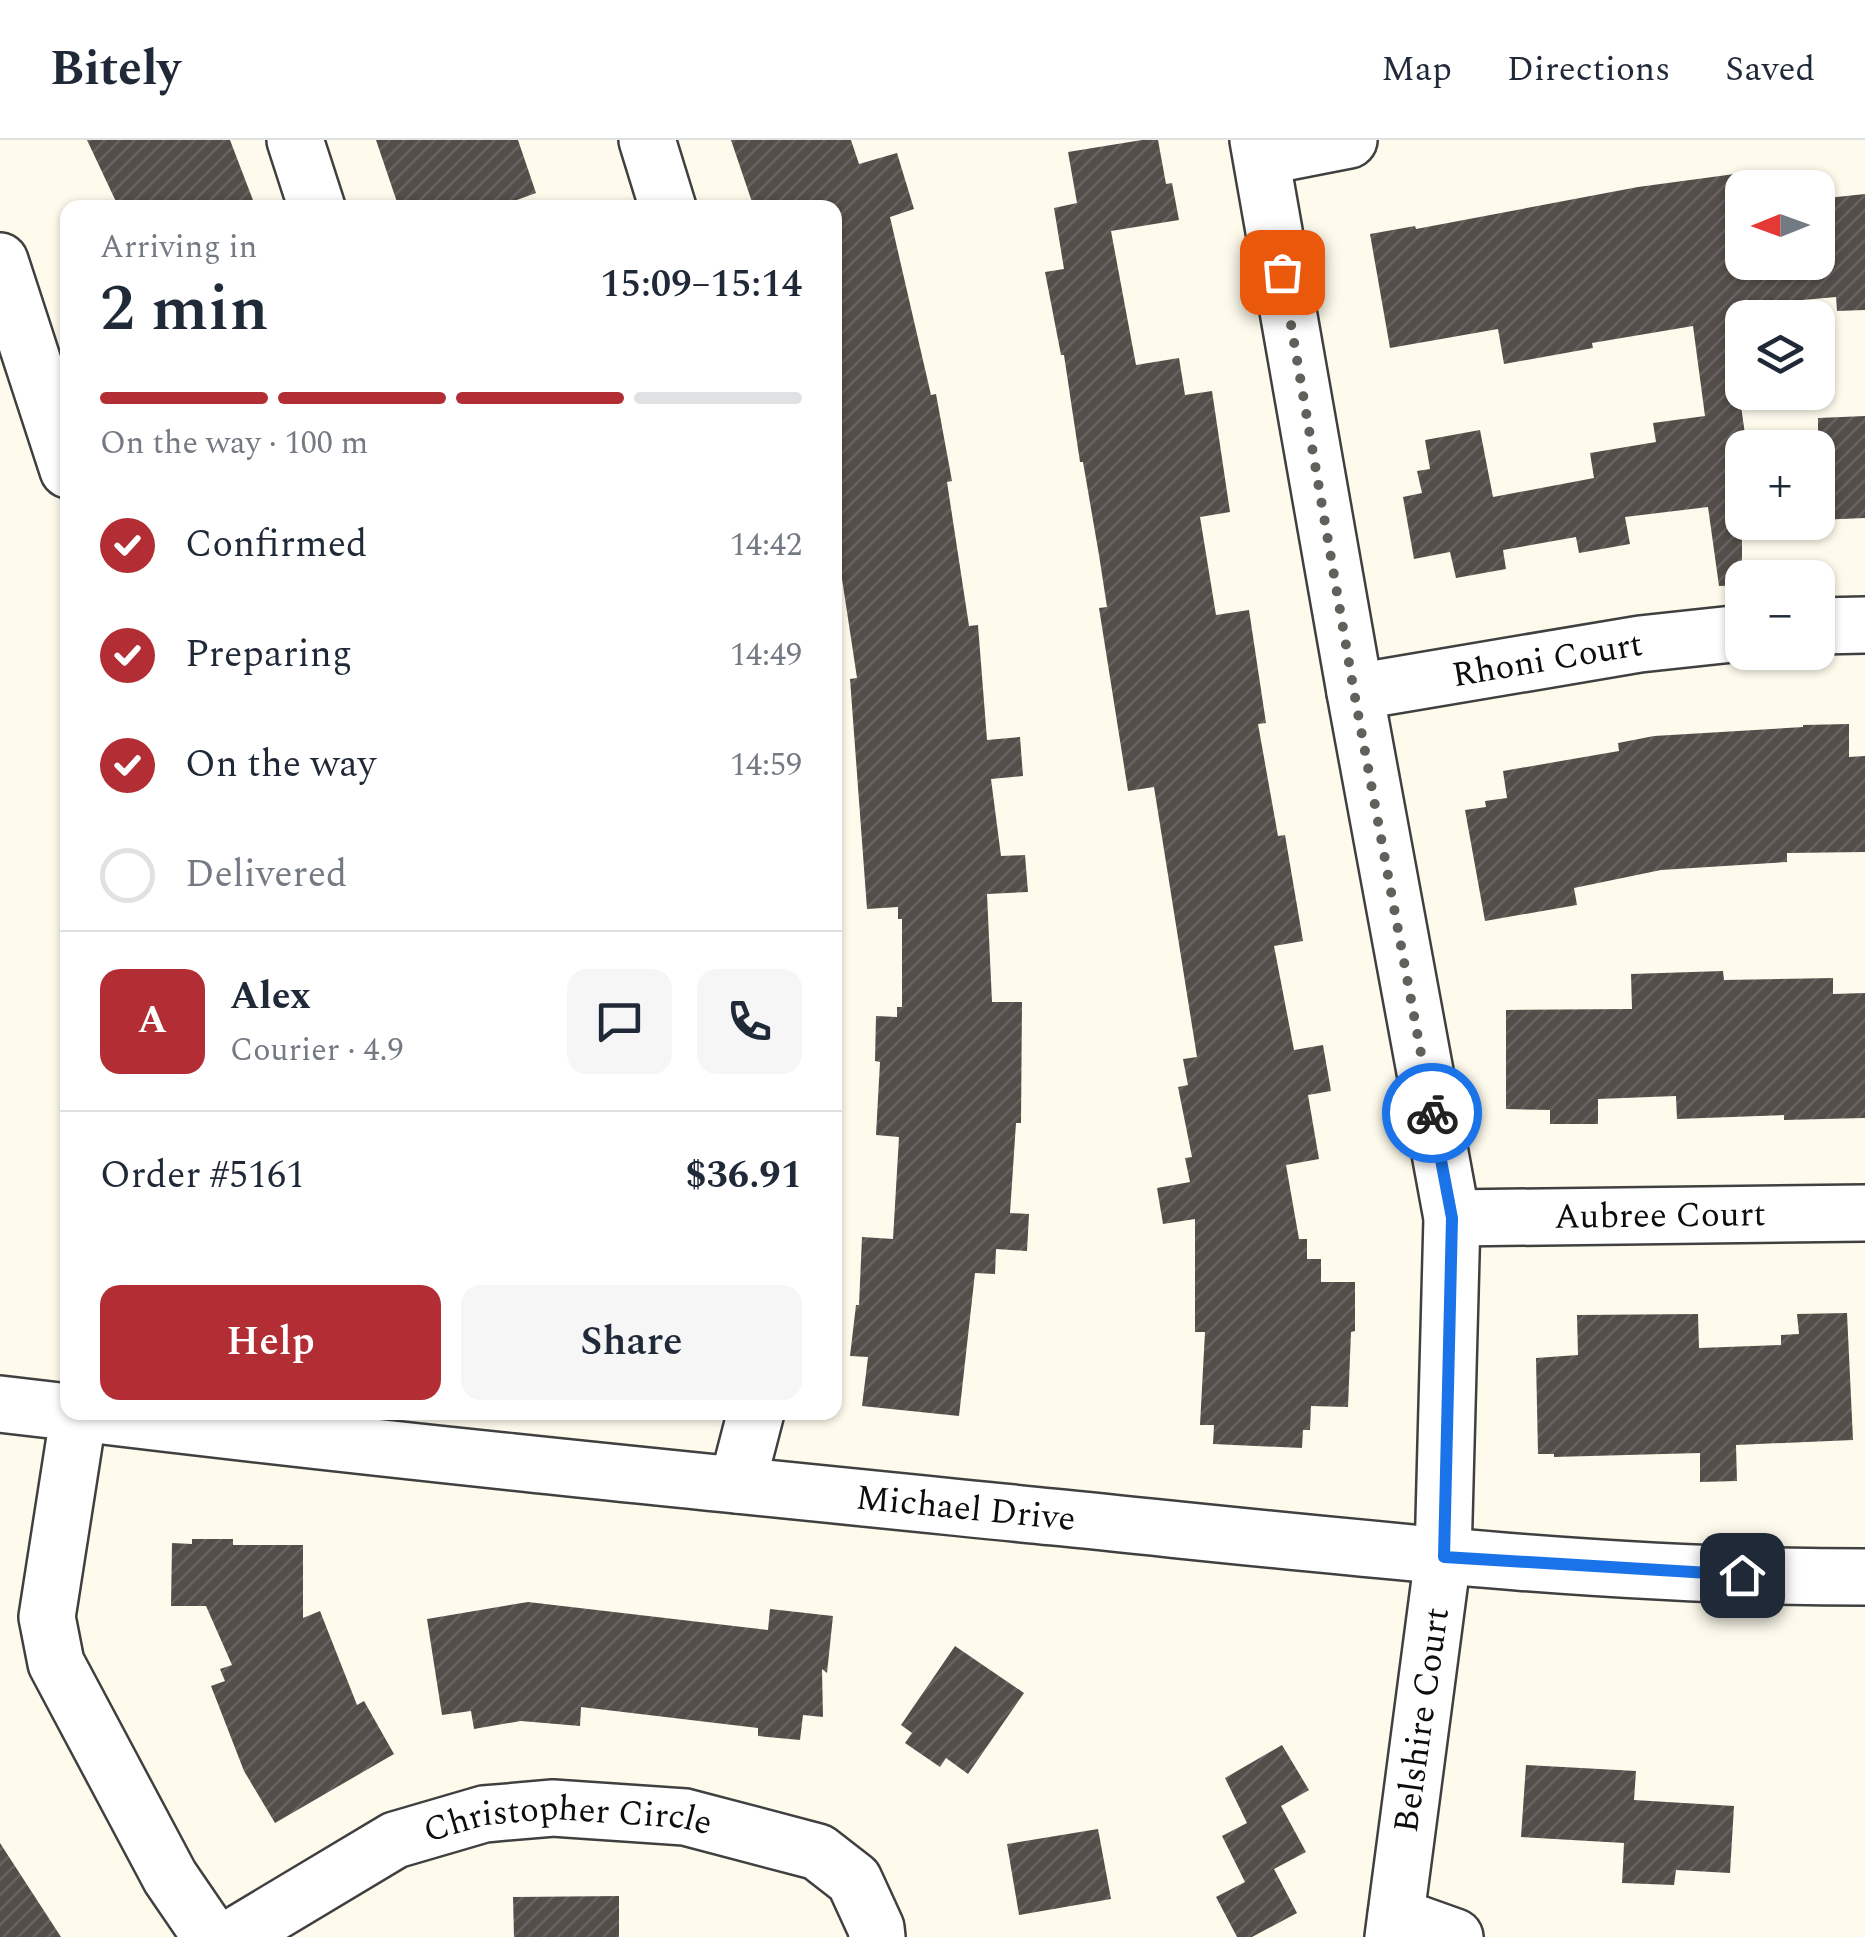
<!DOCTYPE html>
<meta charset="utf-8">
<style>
:root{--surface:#fff;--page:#f6f6f7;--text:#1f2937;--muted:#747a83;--line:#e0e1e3;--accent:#b32e34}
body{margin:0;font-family:Spectral,serif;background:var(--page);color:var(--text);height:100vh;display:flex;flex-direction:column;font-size:38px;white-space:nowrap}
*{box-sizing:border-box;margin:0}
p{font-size:32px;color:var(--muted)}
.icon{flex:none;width:55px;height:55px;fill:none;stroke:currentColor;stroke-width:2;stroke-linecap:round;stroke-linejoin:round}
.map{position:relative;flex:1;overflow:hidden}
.side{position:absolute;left:60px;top:60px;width:782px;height:1220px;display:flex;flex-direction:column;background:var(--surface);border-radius:20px;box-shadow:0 2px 8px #0004}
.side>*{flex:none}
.needle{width:65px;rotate:269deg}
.buttons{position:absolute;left:1725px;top:30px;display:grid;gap:20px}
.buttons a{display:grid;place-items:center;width:110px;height:110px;border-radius:20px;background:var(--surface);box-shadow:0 2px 8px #0004;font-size:50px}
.pin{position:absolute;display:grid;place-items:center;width:85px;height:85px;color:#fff;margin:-42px;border-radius:20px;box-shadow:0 5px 15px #0006}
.courier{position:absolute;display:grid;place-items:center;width:100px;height:100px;margin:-50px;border:8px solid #1a73e8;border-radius:50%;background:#fff;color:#222;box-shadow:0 2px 12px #0007}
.headline em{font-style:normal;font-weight:600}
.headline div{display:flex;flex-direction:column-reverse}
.headline{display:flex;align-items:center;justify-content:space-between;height:170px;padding:0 40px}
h1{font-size:65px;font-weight:600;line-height:75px}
.bar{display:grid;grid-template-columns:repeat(4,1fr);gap:15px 10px;align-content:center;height:120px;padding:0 40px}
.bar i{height:12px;border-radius:8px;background:var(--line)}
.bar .current{background:var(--accent)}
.bar p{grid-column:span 4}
.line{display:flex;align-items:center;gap:25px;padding:0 40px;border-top:2px solid var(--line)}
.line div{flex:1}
.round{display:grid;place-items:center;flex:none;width:105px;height:105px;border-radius:20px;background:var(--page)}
ol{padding:0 40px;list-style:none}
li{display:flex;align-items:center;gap:30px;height:110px}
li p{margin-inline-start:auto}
li .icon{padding:10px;border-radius:50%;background:var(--accent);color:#fff;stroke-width:4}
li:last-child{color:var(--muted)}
li i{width:55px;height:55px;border:5px solid var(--line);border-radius:50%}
.primary-button{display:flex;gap:20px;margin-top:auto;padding:20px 40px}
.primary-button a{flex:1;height:115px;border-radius:20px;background:var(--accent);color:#fff;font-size:40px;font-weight:600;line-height:115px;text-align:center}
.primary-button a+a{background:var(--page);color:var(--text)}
header{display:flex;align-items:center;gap:60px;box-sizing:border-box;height:140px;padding:0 50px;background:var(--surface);border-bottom:2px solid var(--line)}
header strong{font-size:48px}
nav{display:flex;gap:55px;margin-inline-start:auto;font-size:35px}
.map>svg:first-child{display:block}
</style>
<header>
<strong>Bitely</strong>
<nav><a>Map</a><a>Directions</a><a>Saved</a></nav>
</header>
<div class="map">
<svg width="1865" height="1797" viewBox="0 0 1865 1797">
<defs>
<pattern id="building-hatch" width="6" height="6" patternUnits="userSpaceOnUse" patternTransform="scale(2.5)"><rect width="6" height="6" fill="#544e4a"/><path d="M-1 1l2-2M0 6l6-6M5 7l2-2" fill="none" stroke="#686360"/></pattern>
</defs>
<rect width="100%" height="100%" fill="#fefbed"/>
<path fill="url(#building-hatch)" d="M87,0H230L256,68H119Z
M376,0H518L536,53L495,68H399Z
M731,0H851L859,24L897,13L914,69L890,77L931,255L936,254L952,341L947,342L969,486L978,485L987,600L1020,597L1023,636L991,639L1001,716L1025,715L1028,752L987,754L992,862H1022L1021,983H1016L1010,1073L1029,1074L1027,1111L996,1109L995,1134L975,1133L959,1276L862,1266L868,1217L850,1216L856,1165H859L862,1097L893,1099L899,997L876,995L880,922L875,921L876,876L897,877V867H902V779H898V767L867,769L850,539L857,538L839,419L835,420V68H754Z
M1142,0H1158L1166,44L1172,43L1179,80L1111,91L1136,225L1179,218L1185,255L1212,251L1230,372L1200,377L1216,475L1249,470L1266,583L1258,584L1278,696L1285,695L1303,801L1274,806L1294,910L1323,905L1331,951L1308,955L1319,1019L1286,1025L1299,1099H1307V1119H1321V1142H1355V1191L1351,1192L1348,1267L1311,1266L1310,1290H1303L1302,1308L1213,1304L1214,1285H1200L1205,1192H1195V1079L1163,1084L1157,1048L1190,1042L1185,1018L1192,1017L1178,947L1188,945L1183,919L1197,917L1154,647L1128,651L1099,468L1107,467L1099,415L1083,322H1080L1064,215H1061L1045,132L1064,129L1054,68L1077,63L1068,12Z
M1742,33V122H1833L1827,58L1865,54V170L1837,171L1836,157L1780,162L1781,164L1762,167L1763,178H1742V187L1730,189L1747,308H1742V445L1719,446L1708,367L1625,377L1630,404L1579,413L1576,397L1503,410L1506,429L1456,438L1450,412L1414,419L1403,357L1422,353L1417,331L1430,329L1425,300L1480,290L1493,357L1594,338L1590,313L1656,302L1653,283L1705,276L1693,186L1592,203L1593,208L1504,224L1498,189L1390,208L1370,94L1415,86L1416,89L1638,47Z
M1865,276V378L1818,380V278Z
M1849,584V617L1865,616V712L1787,713V722L1661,730L1574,748L1577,765L1485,781L1465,670L1486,667L1485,661L1507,658L1503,631L1619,611L1618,603L1654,596L1803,587V585Z
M1723,831L1724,840L1833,838V854L1865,853V978L1784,980V975L1677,979L1676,956L1598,959V984H1550V970L1506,969V870L1632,869L1631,834Z
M1847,1173L1853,1300L1736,1305L1737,1341L1700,1342V1313L1554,1317V1314H1538L1536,1218L1578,1215L1577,1175L1698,1174L1699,1208L1781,1205V1195L1799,1194L1797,1174Z
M192,1399H233V1405H303V1478L320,1471L357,1565L364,1561L394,1614L275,1683L244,1631L211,1546L225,1541L220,1529L232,1525L206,1466H171L172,1403L192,1404Z
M528,1462L768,1490L770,1469L833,1476L827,1533L822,1529L823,1577L803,1575L800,1600L758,1596V1588L581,1567L580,1586L521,1581L474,1589L471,1571L442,1575L427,1479Z
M955,1506L1024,1553L968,1634L946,1618L940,1627L905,1603L912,1593L901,1585Z
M1282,1605L1309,1650L1281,1666L1306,1712L1274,1729L1297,1773L1252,1797H1237L1216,1757L1245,1742L1222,1696L1247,1683L1225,1638Z
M1526,1625L1636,1631L1634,1660L1734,1666L1730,1733L1676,1730L1674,1745L1622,1743L1624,1703L1521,1697Z
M1098,1689L1111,1759L1019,1775L1007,1704Z
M0,1703L61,1797H0Z
M619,1756V1797H514L513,1757Z"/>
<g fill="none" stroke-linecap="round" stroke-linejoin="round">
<defs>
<g id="minor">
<path d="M295,0L317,68"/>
<path d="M647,0L668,68"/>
<path d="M1258,0L1355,552L1452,1078L1443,1417L1393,1797"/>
<path d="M1262,17L1349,0"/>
<path d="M0,121L68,330"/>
<path d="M1818,486L1865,485"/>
<path id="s1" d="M1355,552L1640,504L1742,493"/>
<path id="s2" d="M1452,1078L1865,1073"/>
<path d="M0,1264L68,1272"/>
<path id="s3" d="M71,1272C398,1312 725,1344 1053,1377C1322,1404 1593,1437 1865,1437"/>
<path d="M79,1272L47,1477L56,1523L170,1737L211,1797"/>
<path d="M737,1345L756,1272"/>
<path d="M1396,1776L1455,1797"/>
<path id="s4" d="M233,1797L395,1700L484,1674L553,1668L685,1677L818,1712L854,1740L876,1788L877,1797"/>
</g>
</defs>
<use href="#minor" stroke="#404040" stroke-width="60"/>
<use href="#minor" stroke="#fff" stroke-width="55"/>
</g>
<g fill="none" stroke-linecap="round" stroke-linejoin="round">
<path stroke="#61605b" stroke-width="10" stroke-dasharray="0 18" d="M1282,132L1354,552L1432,973"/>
<path stroke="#1a73e8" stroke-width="12" d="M1432,973L1452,1078L1444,1417L1742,1435"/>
</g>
<g text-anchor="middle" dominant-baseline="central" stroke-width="10" stroke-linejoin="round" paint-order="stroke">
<g font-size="35" fill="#0d0d0d" stroke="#fff">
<text stroke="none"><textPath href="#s1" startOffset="195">Rhoni Court</textPath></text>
<text stroke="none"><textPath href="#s2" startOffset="208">Aubree Court</textPath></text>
<text stroke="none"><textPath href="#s3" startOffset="900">Michael Drive</textPath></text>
<text transform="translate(1422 1580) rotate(-82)">Belshire Court</text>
<text stroke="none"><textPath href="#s4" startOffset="365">Christopher Circle</textPath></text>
</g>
</g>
</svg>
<div class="buttons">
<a><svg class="needle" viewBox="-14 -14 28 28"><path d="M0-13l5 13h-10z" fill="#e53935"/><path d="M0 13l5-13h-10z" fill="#747a83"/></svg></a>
<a><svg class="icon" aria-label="layers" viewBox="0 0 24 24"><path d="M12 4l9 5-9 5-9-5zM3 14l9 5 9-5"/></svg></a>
<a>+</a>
<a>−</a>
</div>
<div class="pin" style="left:1282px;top:132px;background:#ea580c"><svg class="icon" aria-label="bag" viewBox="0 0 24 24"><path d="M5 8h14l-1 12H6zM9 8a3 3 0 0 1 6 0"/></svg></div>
<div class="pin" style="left:1742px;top:1435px;background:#1f2937"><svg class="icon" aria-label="home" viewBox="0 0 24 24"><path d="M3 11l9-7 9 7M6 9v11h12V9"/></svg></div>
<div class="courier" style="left:1432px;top:973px"><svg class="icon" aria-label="bike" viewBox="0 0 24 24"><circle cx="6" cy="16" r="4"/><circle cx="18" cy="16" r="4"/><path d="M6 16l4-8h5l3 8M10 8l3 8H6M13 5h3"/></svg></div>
<section class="side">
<div class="headline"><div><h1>2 min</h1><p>Arriving in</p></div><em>15:09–15:14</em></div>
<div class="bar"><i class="current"></i><i class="current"></i><i class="current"></i><i></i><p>On the way · 100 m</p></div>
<ol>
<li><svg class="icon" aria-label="check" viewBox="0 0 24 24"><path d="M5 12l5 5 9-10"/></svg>Confirmed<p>14:42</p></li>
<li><svg class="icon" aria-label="check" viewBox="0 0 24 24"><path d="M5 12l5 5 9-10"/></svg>Preparing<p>14:49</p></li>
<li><svg class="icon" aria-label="check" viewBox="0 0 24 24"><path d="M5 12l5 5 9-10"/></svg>On the way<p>14:59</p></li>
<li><i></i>Delivered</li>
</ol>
<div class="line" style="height:180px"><b class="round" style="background:var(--accent);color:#fff">A</b><div><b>Alex</b><p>Courier · 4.9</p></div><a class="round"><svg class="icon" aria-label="chat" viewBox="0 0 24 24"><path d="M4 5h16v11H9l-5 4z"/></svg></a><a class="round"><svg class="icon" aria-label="phone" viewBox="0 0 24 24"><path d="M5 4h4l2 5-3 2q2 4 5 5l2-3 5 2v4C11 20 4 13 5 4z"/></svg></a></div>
<div class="line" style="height:130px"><div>Order #5161</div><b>$36.91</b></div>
<div class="primary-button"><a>Help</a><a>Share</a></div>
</section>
</div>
